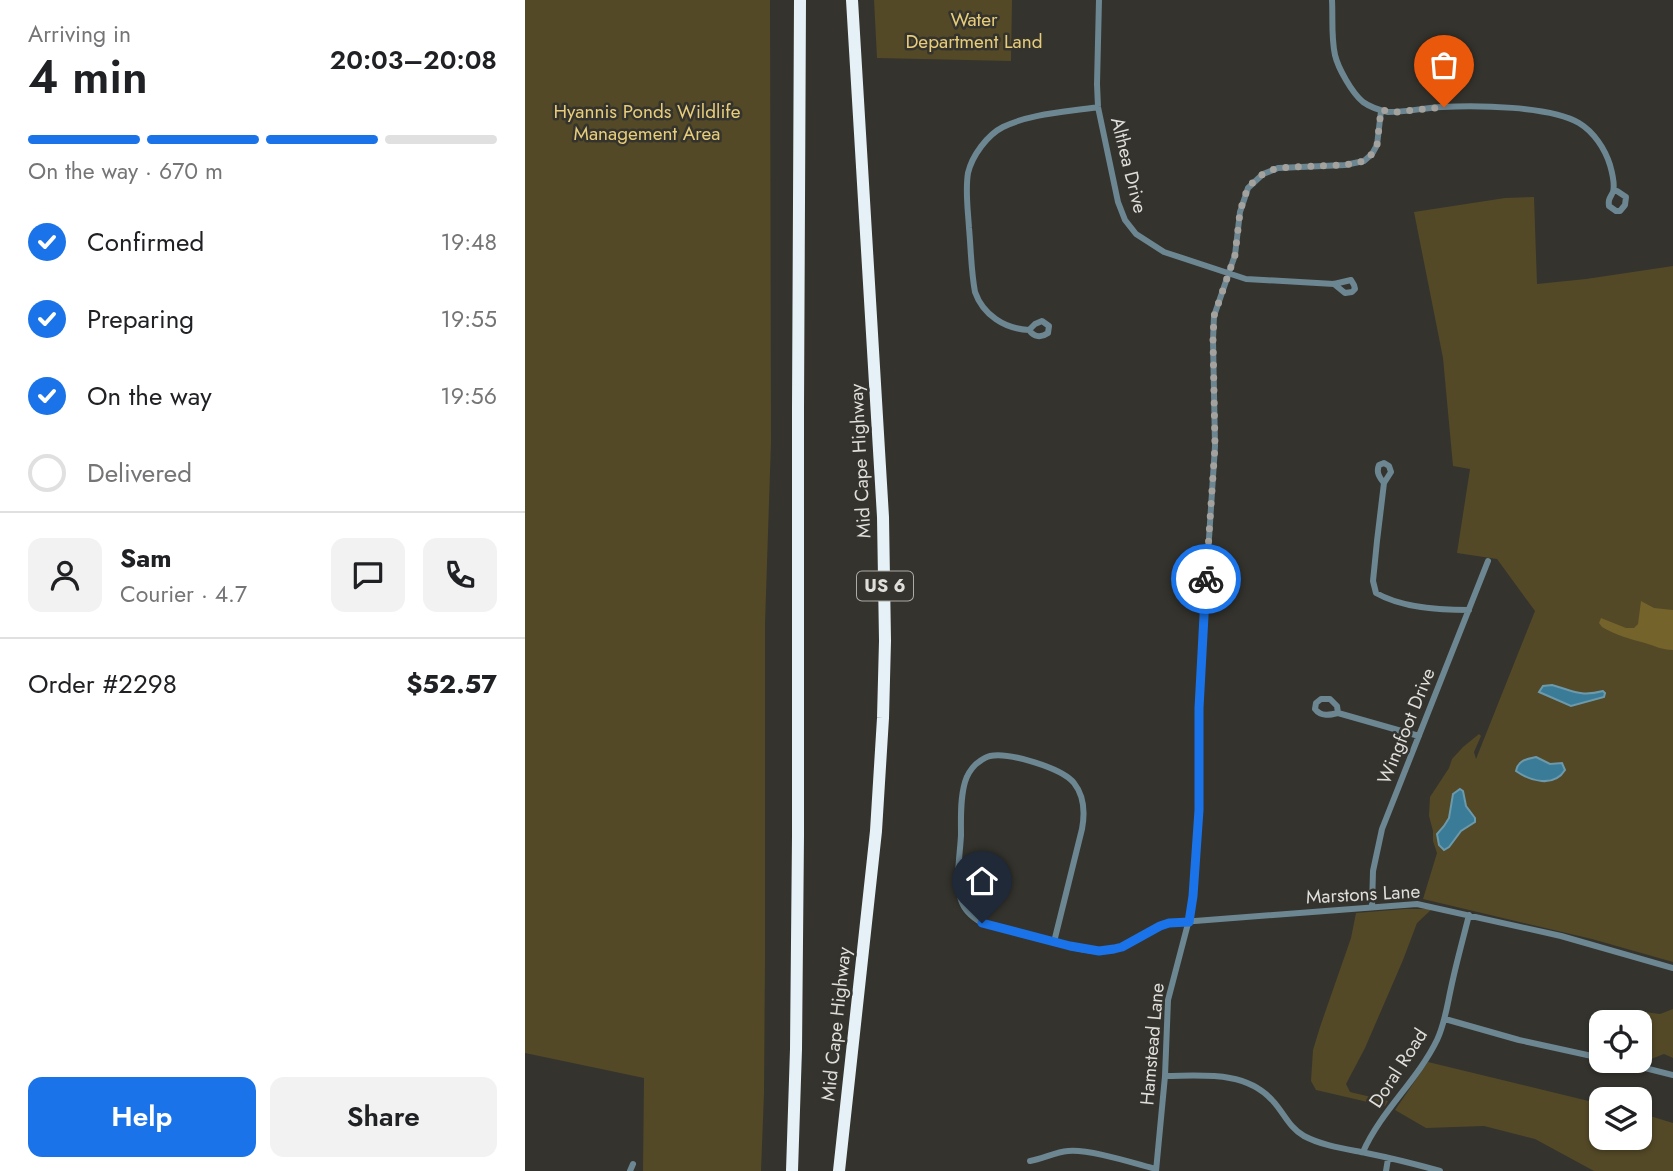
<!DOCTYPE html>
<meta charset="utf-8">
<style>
:root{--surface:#fff;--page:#f2f2f2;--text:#202124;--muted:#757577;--line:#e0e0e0;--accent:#1a73e8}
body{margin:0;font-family:Jost,sans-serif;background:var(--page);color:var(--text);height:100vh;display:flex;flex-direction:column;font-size:26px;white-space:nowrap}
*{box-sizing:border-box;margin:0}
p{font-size:23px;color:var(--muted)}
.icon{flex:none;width:38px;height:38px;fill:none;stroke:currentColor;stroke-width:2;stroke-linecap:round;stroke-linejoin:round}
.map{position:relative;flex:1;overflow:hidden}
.details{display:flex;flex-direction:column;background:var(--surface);width:525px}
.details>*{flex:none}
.controls{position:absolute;left:1064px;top:1010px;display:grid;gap:14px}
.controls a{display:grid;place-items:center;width:63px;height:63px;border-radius:14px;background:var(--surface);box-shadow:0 2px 5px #0004;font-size:35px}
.pin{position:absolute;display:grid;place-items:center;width:60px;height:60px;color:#fff;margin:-72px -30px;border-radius:50% 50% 50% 0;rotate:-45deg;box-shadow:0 0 7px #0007}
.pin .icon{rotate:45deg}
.courier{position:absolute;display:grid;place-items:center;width:70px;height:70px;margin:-35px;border:5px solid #1a73e8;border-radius:50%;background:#fff;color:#222;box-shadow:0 2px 9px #0007}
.head em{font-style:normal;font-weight:600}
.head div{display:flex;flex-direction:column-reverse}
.head{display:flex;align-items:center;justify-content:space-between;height:119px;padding:0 28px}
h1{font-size:46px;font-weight:600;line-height:52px}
.bar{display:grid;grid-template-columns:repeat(4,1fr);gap:10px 7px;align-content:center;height:84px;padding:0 28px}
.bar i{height:9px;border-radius:5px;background:var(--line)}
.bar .active{background:var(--accent)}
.bar p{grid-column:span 4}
.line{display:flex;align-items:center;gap:18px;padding:0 28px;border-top:2px solid var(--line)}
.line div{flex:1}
.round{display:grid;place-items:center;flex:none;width:74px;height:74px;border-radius:14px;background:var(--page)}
ol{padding:0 28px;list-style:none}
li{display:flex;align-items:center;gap:21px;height:77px}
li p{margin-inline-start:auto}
li .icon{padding:7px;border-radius:50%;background:var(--accent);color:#fff;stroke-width:4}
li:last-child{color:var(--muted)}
li i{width:38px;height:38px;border:4px solid var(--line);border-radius:50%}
.action{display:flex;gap:14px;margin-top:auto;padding:14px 28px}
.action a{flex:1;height:80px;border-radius:14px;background:var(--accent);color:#fff;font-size:28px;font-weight:600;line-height:80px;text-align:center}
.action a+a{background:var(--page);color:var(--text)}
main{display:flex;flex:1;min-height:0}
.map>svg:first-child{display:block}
</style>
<main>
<section class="details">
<div class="head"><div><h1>4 min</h1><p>Arriving in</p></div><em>20:03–20:08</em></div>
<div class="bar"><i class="active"></i><i class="active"></i><i class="active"></i><i></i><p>On the way · 670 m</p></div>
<ol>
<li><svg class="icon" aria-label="check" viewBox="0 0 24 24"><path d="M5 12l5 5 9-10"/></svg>Confirmed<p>19:48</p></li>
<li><svg class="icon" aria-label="check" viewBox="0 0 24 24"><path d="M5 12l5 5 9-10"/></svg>Preparing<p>19:55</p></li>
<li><svg class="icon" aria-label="check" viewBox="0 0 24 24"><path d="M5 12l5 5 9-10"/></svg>On the way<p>19:56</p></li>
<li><i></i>Delivered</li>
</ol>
<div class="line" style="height:126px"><a class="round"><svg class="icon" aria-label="person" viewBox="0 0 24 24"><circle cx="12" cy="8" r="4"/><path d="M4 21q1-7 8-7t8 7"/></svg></a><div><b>Sam</b><p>Courier · 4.7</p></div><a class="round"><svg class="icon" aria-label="chat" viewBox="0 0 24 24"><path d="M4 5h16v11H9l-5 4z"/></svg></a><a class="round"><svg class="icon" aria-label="phone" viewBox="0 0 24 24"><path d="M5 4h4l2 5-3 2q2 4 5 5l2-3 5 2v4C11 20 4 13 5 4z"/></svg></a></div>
<div class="line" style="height:91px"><div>Order #2298</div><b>$52.57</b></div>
<div class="action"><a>Help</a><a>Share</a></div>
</section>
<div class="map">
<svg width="1148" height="1171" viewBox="0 0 1148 1171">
<rect width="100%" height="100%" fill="#34332d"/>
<path fill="#534927" d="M0,0H245L246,442L240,624V959L239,1093L236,1171H118L119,1078L0,1053Z
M349,0H487L486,61L352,58Z
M1009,197L1012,284L1061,279L1148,266V962L1067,939L898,899L912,853L908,841V831L904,816L905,797L924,768L927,759L938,747L954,734L956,736L949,752L951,759L1010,611L972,559L932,553L945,469L928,466L918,358L889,212L980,198Z
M880,909H907L892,923L878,960L840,1048L821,1084L825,1092L863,1101L860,1106L791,1090L786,1081L788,1050L795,1027L826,938L831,913Z
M1148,1009V1058L1139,1054L1126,1059L1119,1054H1115V1046L1123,1044L1127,1037L1124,1028L1117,1023V1015L1119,1012L1135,1014Z
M903,1062L1076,1104V1138H1115V1113L1148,1123V1171H1069L1010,1139L959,1126L901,1128L870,1110Z"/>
<path fill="#74632b" d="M1116,601L1129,608L1148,610V650C1137,650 1130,646 1120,643C1105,639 1090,635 1077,627L1074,623L1076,618L1101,628H1109L1113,624Z"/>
<path fill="#3a7c97" stroke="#6c99ab" stroke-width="2" d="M1027,685C1049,691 1055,697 1078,691L1080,693L1079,697L1046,706L1014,692L1018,686Z
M1011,757L1025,764L1037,763L1040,770C1029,788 1005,781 991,771C993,760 1002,759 1011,757Z
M935,789L938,791L941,806L950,818V822L936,831L924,847L919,850L914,845L912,834L919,826L924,818L928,794Z"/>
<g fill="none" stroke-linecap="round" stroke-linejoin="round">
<path stroke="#6c8692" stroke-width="6" d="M574,0L572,84L573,107L593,202L600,220L611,234L639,252L721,279L809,284L826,280L829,285L830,289L827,292L820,293L809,284
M807,0C808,18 806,37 810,55C813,68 827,93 838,102C845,107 854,110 863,112C881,112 899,108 917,107C950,105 1026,106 1054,123C1069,132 1080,149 1085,165C1087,172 1090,185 1088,192C1085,198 1083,199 1084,206L1091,211H1095L1100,205L1101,197L1092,191H1089
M504,330C509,337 516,338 523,333L524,326L517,321L510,324L504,330C480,329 458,315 450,292C446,271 446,249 444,228C443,210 440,191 443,173C447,156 462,135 478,127C507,113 543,112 573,107
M859,483C854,477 851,472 854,465L859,463L864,466L866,472L859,483L852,541L848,581L851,593C877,608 914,610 944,610
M813,713L812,706L805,699H796L791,703L790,709C796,717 805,715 813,713L894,736
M847,907L848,871L857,829L963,561
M529,942L557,829C560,813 560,797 549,783C537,768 484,752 465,756C460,757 455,761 451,764C446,769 442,775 440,782C435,799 436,818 436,835C435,856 430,880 436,900C439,910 448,918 457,923C476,929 496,933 515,938C538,944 566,956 590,949C610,944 625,929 644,923L892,904L1036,936L1148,968
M920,1019L994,1040L1076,1058
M1088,1060L1148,1075
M640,1076C676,1076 720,1070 747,1100C758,1111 764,1128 779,1136C798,1146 821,1149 841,1153C866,1158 890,1164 915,1171
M838,1152C856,1111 892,1081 912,1040C920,1023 922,1006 926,988C931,964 938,939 944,915
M505,1161C518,1159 530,1152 543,1151C565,1149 608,1163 631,1169
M105,1171L108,1164
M631,1171L640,1076L643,1000L666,912L672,846L674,794V708L677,646L690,446L688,340L689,316L710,255L715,212L723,188L738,174L753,168L820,165L839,161L847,154L852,145L856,111
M861,1171L863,1159"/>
<path stroke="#e5f1f7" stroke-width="12" d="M267,1171L271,1049L273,836V407L275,0
M314,1171L351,831L358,718L360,641L358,517L327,0"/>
</g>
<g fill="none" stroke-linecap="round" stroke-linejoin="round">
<path stroke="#a3a29e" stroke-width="7" stroke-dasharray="0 12.6" d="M681,579L690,446L688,340L689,316L710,255L715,212L719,198L723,188L729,181L738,174L746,170L764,167L820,165L839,161L847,154L852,145L856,110L871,112L919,107"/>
<path stroke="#1a73e8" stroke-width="9" d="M457,923L545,946L574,951L589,949L597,947L635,926L644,923L664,922L668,896L674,810V708L681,579"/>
</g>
<g text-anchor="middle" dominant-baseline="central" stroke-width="5" stroke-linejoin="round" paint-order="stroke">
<rect fill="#34332d" stroke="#acaba7" stroke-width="2" x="332" y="571.5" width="56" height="29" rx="5"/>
<g font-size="18" font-weight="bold" fill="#dfdedb">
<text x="360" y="586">US 6</text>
</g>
<g font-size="19" fill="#e7cd79" stroke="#34332d">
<text x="449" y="19">Water<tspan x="449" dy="22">Department Land</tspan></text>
<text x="122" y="111">Hyannis Ponds Wildlife<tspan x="122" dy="22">Management Area</tspan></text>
</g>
<g font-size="19" fill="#dfdedb" stroke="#34332d">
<text transform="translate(604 165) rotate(76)">Althea Drive</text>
<text transform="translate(335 461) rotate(-93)">Mid Cape Highway</text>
<text transform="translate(881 726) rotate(-68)">Wingfoot Drive</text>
<text transform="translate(838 894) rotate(-3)">Marstons Lane</text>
<text transform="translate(311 1024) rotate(-84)">Mid Cape Highway</text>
<text transform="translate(627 1044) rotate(-85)">Hamstead Lane</text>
<text transform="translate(873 1068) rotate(-57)">Doral Road</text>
</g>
</g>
</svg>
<div class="controls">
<a><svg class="icon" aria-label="locate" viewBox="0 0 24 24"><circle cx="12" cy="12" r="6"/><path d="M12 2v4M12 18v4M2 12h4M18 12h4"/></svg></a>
<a><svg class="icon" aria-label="layers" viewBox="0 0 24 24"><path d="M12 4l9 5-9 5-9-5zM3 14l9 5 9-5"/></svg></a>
</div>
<div class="pin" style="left:919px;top:107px;background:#ea580c"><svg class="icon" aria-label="bag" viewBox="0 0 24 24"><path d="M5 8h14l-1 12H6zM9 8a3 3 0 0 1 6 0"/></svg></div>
<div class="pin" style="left:457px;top:923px;background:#1f2937"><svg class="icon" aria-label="home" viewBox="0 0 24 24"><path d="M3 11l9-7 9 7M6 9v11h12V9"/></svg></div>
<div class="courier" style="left:681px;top:579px"><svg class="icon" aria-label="bike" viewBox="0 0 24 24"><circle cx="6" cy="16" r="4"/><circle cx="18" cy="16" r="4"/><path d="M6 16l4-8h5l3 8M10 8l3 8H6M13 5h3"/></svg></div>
</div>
</main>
